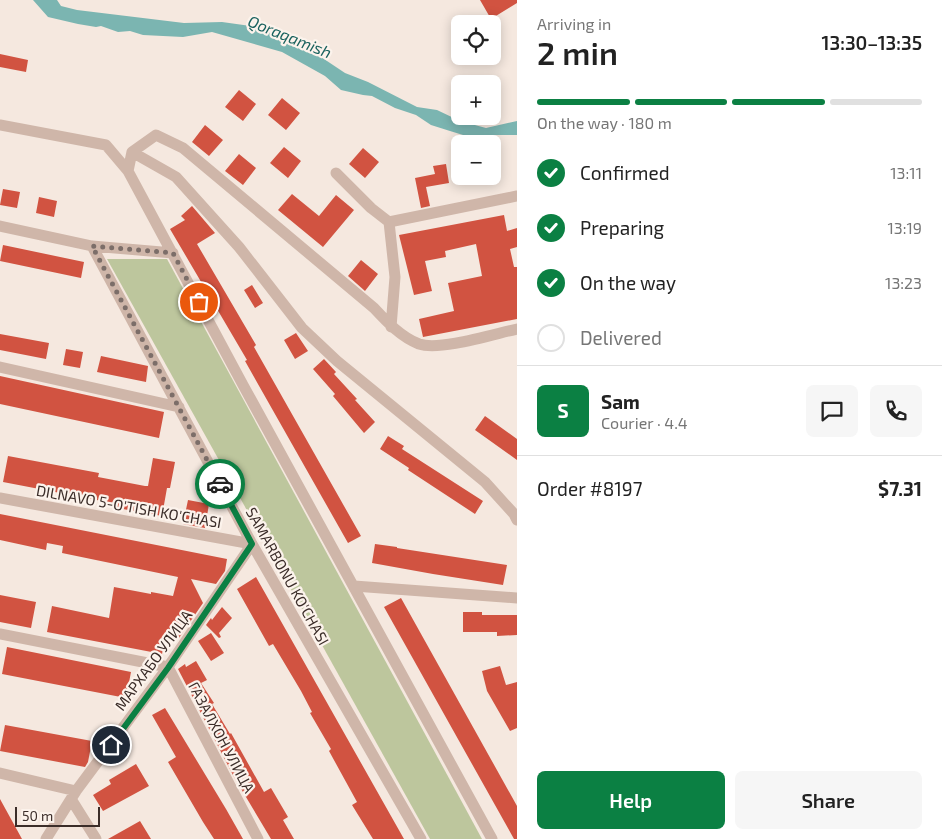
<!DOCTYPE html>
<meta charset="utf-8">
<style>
:root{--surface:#fff;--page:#f6f6f6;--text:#222;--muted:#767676;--line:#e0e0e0;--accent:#0b8043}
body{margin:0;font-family:"Exo 2",sans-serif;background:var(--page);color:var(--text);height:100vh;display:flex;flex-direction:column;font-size:19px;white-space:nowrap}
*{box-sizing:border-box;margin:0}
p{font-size:16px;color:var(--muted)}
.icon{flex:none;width:28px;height:28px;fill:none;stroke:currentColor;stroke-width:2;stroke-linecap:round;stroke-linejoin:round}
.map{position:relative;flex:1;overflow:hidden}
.details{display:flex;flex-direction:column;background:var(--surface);width:425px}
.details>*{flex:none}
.tools{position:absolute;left:451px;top:15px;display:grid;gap:10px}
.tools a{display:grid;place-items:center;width:50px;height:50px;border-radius:8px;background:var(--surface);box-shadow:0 2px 12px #0003;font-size:25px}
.scale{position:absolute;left:15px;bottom:12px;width:85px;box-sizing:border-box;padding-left:5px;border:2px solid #3b2d29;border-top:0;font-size:14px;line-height:18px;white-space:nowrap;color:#3b2d29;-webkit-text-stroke:4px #fcf3ec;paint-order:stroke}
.pin{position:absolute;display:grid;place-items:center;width:42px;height:42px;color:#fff;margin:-21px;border:2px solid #fff;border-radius:50%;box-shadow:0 1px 5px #0007}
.courier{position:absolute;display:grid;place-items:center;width:50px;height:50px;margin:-25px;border:4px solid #0b8043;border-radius:50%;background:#fff;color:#222;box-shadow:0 1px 6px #0007}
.overview em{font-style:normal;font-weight:600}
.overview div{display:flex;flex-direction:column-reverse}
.overview{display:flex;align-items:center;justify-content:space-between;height:85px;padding:0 20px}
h1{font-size:32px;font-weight:600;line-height:38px}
.bar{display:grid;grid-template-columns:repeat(4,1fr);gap:8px 5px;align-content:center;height:60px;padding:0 20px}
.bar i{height:6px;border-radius:4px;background:var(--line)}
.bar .current{background:var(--accent)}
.bar p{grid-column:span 4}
.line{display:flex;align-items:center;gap:12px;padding:0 20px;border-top:1px solid var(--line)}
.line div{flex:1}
.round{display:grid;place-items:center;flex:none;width:52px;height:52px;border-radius:8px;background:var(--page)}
ol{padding:0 20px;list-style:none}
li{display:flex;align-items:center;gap:15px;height:55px}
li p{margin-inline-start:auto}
li .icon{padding:5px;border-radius:50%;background:var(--accent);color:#fff;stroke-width:4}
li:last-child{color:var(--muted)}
li i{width:28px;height:28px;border:2px solid var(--line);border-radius:50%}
.primary-button{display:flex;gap:10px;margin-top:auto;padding:10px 20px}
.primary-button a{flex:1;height:58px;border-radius:8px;background:var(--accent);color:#fff;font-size:20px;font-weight:600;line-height:58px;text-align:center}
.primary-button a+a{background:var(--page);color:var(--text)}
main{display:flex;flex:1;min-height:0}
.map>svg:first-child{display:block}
</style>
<main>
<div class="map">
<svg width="517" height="839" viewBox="0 0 517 839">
<rect width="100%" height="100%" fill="#f5e8df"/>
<path fill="#bdc69d" d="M167,259L482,839H430L107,259Z"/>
<path fill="#7bb5b1" d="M33,0H57L61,6L77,10L184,23L222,22L257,27L315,53L345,73L368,82L417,107L437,110L460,121L486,128L517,121V135H463L450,131L431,125L416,115L395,108L372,96L363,95L341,90L325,76L282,52L212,32L183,37L143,35L130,31L118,32L101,26L96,27L78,24L48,17Z"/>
<path fill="#d15341" d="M480,0H517V3L491,19Z
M0,54L28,60L26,72L0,67Z
M239,90L256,104L243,121L225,107Z
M282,98L300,113L286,130L268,115Z
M205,125L223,140L209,156L192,142Z
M284,147L301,161L288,178L270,163Z
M363,148L379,162L365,178L349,164Z
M239,154L256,168L243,185L225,171Z
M446,164L449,183L426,187L430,206L421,208L415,178L435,174L433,166Z
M3,189L20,192L17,208L0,205Z
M292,194L319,216L336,195L354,210L323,247L278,210Z
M39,197L57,201L54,217L36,213Z
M192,206L215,233L197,244L256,345L254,347L361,536L348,543L245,361L247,360L170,229L185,220L181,216Z
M504,215L507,231L517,228V247L510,249L514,267H517V319L423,337L419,319L454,311L448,283L482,276L476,244L445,251L446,257L425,261L432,291L414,295L399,235Z
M3,245L84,262L81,278L0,261Z
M361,260L378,274L365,291L348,276Z
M252,285L263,303L255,308L244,290Z
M296,333L308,351L295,359L284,340Z
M0,334L49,343L46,359L0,350Z
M66,349L83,352L80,368L63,365Z
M101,356L148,366L146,382L97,372Z
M324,359L336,372L334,374L357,399L355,400L375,422L364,433L333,396L335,394L313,369Z
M0,376L164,412L159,438L0,404Z
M485,416L517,439V460L475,430Z
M388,436L404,446L402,449L483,501L475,514L408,470L409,468L380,449Z
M8,456L99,473L98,477L145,486H148L153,458L175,462L170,488H167L162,516L106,506L107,502L3,482Z
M188,500L209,504L205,528L183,524Z
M0,514L227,559L225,571L216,584L191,579L203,603L179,638L167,629L162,654L47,632L52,606L109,618L114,587L151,594V592L173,596L178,577L62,553L63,546L47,543L46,550L0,540Z
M375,544L397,547V548L507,565L503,585L433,574L372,563Z
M256,577L391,816L404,839H373L352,805L357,802L329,751L331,749L310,713L312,712L301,691L273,644L269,646L237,589Z
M0,595L36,602L31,628L0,622Z
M401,598L517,806V839H514L384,607Z
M222,607L232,618L219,633L221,637L219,638L206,625L211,618L212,620Z
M463,612H482V615H517V635L497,636V632H463Z
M211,633L224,653L211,661L198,641Z
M7,647L131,672L126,698L2,674Z
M196,661L207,680L201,683L214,703L212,704L230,734L231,733L264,792L271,788L288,817L283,820L294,839H271L234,777L178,669L185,664L186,667Z
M500,666L506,685L517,682V728L510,731L487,691L482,671Z
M165,708L226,809L243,839H214L203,822L168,762L176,757L152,715Z
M5,725L92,741L88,762L85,767L0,751Z
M136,764L149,786L103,811L93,795L111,784L109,780Z
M0,799L22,839H0Z
M140,821L151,839H108Z"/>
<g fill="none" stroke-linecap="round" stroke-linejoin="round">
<path stroke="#cfb6a9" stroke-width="11" d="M0,125L106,145L128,171L243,385L492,839
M132,152L176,177L239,247L302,328L337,361L485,482L514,514L517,520
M128,171L132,152L156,135L183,148L374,308C387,322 401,337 419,344C440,351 494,334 517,329
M336,173L371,208L389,222L395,277L391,327
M389,222L517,196
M0,226L92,246L173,253
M92,246L252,544L421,839
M0,367L179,407
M0,498L252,544L168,667L76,791L46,839
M354,586L517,598
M0,634L168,667L258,839
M0,773L76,791
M71,799L96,839"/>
</g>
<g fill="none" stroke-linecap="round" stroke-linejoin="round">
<path stroke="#7c6e69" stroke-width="5" stroke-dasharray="0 9" d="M199,302L173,253L92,246L220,484"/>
<path stroke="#0b8043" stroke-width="6" d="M111,745L168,668L252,544L220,484"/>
</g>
<g text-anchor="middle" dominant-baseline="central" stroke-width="4.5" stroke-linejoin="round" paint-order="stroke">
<g font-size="15" fill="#3b2d29" stroke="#fcf3ec">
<text transform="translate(129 506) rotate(10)">DILNAVO 5-O'TISH KO'CHASI</text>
<text transform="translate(288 576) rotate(61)">SAMARBONU KO'CHASI</text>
<text transform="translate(153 660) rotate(-54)">МАРХАБО УЛИЦА</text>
<text transform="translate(222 737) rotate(62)">ГАЗАЛХОН УЛИЦА</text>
</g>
<g font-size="16" font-style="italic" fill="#1a625e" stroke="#fcf3ec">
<text transform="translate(290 36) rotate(22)">Qoraqamish</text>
</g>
</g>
</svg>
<div class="tools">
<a><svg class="icon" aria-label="locate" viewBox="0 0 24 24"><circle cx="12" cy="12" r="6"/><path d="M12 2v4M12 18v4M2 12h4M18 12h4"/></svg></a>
<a>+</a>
<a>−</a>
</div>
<div class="scale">50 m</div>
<div class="pin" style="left:199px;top:302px;background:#ea580c"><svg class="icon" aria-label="bag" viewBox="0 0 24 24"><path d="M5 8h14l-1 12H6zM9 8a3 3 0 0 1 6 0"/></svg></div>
<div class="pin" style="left:111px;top:745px;background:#1f2937"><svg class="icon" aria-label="home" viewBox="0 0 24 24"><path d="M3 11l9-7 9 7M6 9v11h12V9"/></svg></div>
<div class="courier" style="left:220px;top:484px"><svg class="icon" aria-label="car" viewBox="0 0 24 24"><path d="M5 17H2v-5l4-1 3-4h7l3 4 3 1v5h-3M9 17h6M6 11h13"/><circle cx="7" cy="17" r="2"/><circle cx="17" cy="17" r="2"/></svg></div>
</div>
<section class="details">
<div class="overview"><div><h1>2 min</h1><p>Arriving in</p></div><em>13:30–13:35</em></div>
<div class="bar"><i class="current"></i><i class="current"></i><i class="current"></i><i></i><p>On the way · 180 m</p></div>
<ol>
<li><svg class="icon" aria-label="check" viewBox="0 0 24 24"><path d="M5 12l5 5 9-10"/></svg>Confirmed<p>13:11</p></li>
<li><svg class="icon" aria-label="check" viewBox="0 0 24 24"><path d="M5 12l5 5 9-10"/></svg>Preparing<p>13:19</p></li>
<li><svg class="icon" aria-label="check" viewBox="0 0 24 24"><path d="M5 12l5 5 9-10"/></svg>On the way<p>13:23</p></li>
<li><i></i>Delivered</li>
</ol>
<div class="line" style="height:90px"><b class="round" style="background:var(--accent);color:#fff">S</b><div><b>Sam</b><p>Courier · 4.4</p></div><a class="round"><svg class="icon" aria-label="chat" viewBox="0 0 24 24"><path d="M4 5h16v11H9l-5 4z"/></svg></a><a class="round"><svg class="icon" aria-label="phone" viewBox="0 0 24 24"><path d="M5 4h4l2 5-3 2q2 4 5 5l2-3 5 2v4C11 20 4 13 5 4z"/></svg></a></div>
<div class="line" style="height:65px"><div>Order #8197</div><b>$7.31</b></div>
<div class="primary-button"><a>Help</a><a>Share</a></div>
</section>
</main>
